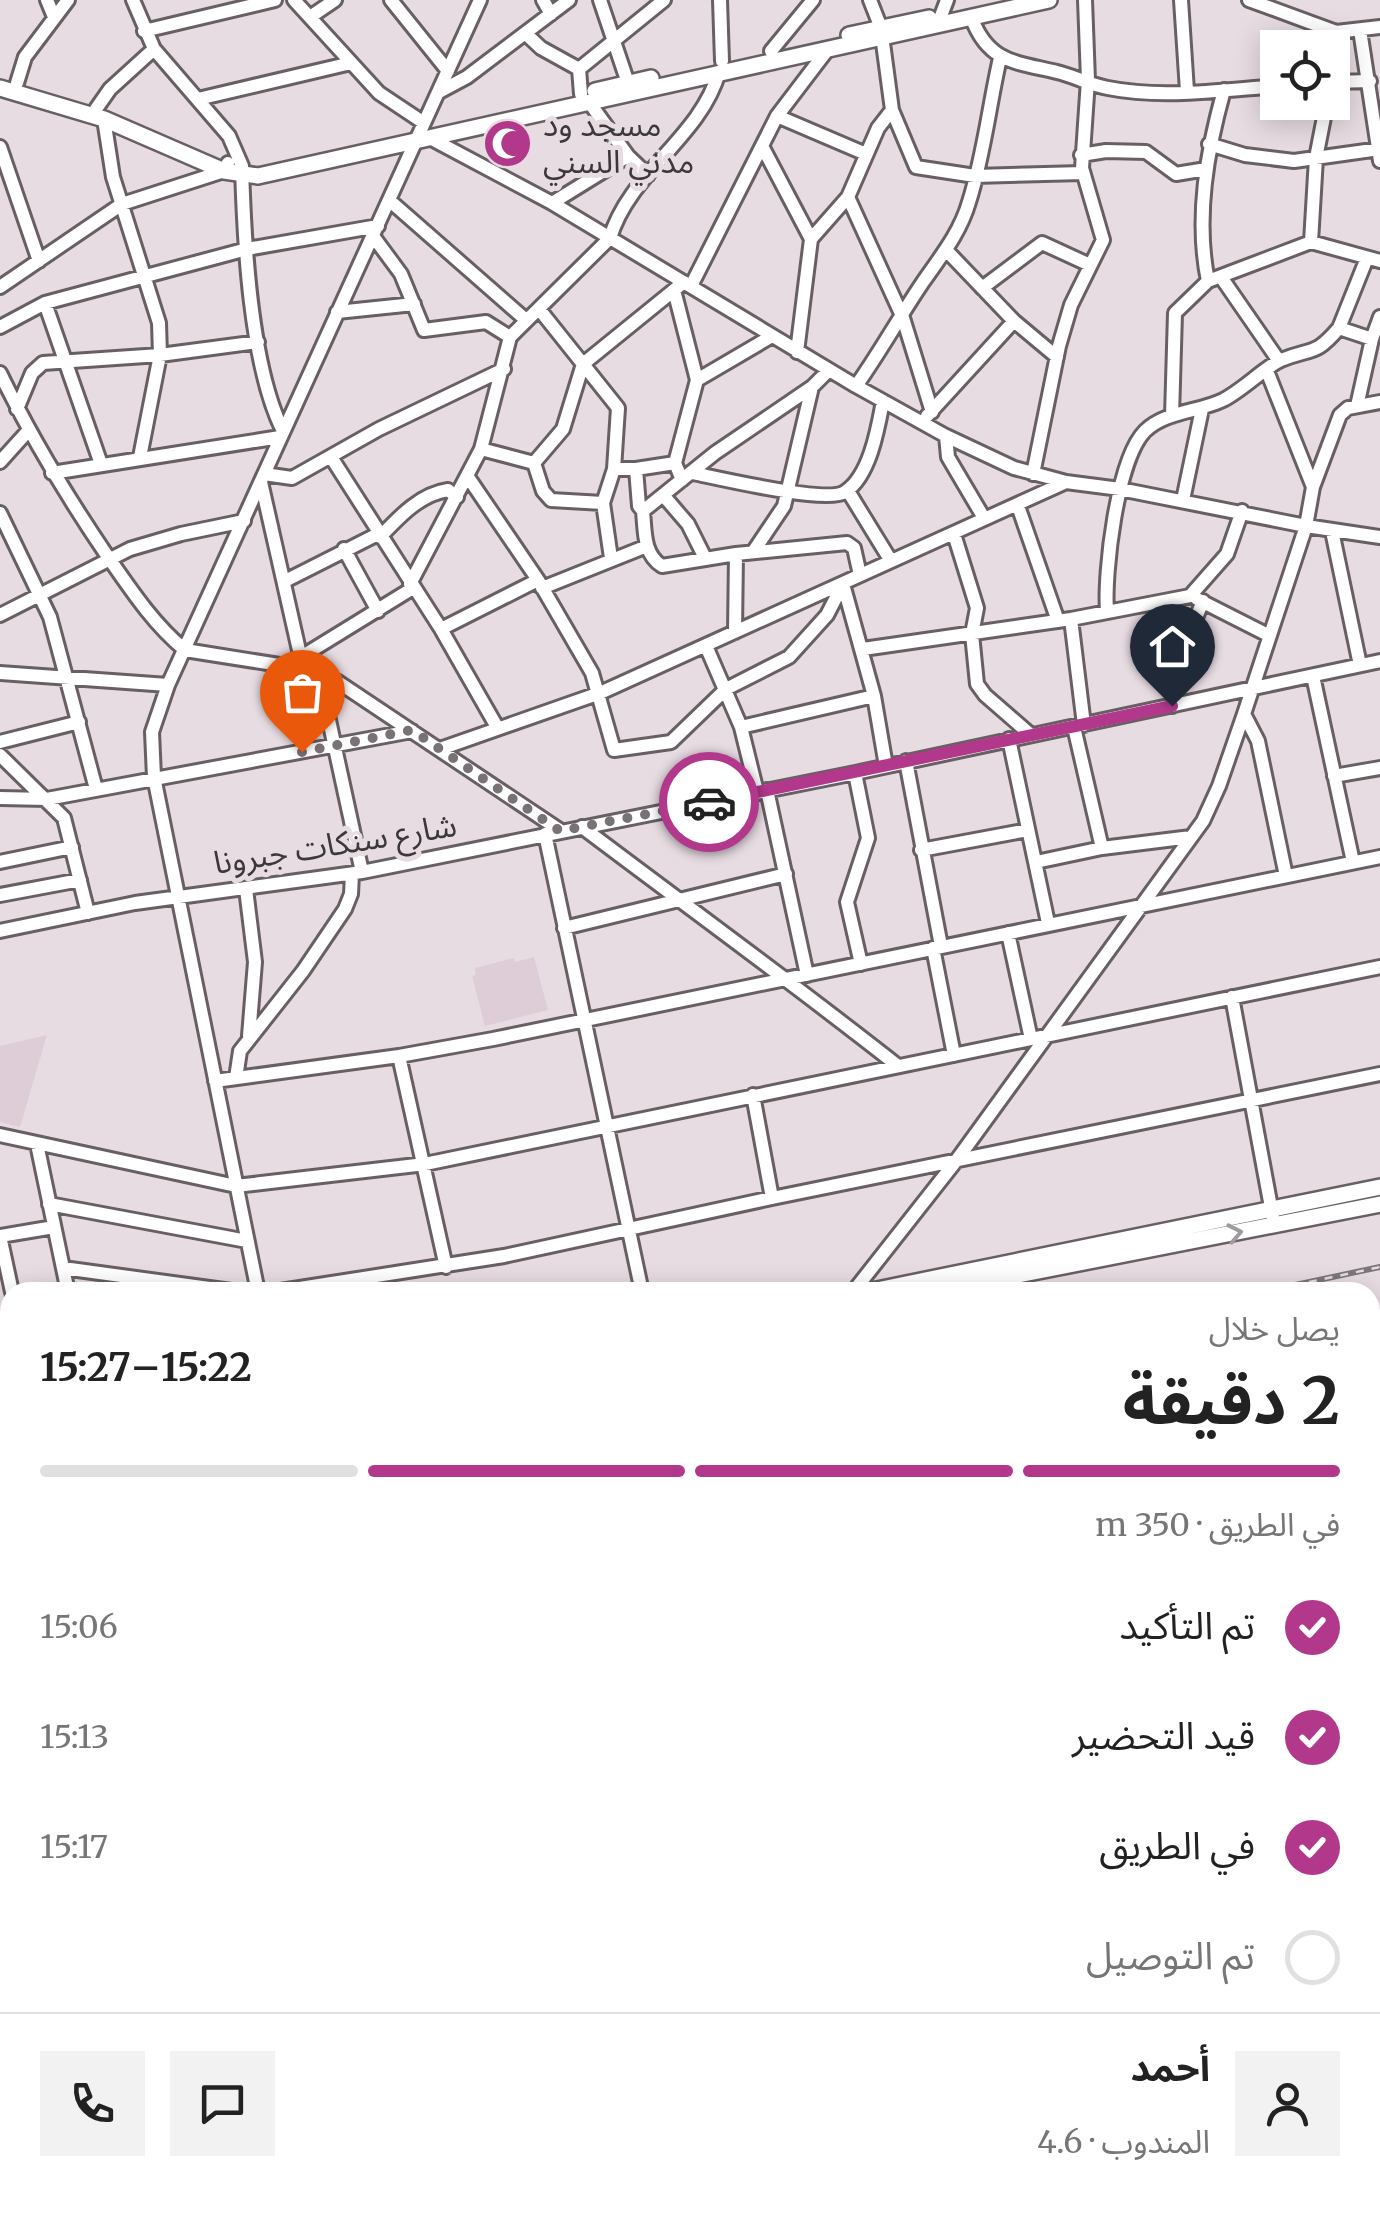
<!DOCTYPE html>
<html lang="ar">
<meta charset="utf-8">
<style>
:root{--surface:#fff;--page:#f2f2f2;--text:#222;--muted:#767676;--line:#e0e0e0;--accent:#b2388c}
body{margin:0;font-family:Merriweather,"Noto Sans Arabic",serif;background:var(--page);color:var(--text);direction:rtl;height:100vh;display:flex;flex-direction:column;font-size:38px;white-space:nowrap}
*{box-sizing:border-box;margin:0}
p{font-size:32px;color:var(--muted)}
.icon{flex:none;width:55px;height:55px;fill:none;stroke:currentColor;stroke-width:2;stroke-linecap:round;stroke-linejoin:round}
.map{position:relative;flex:1;overflow:hidden;direction:ltr}
.drawer{position:absolute;left:0px;top:1282px;width:1380px;height:932px;display:flex;flex-direction:column;background:var(--surface);border-radius:30px 30px 0 0;box-shadow:0 5px 25px #0003;direction:rtl}
.drawer>*{flex:none}
.buttons{position:absolute;left:1260px;top:30px;display:grid;gap:20px}
.buttons a{display:grid;place-items:center;width:90px;height:90px;border-radius:0px;background:var(--surface);box-shadow:0 5px 25px #0003;font-size:50px}
.pin{position:absolute;display:grid;place-items:center;width:85px;height:85px;color:#fff;margin:-102px -42px;border-radius:50% 50% 50% 0;rotate:-45deg;box-shadow:0 0 10px #0007}
.pin .icon{rotate:45deg}
.courier{position:absolute;display:grid;place-items:center;width:100px;height:100px;margin:-50px;border:8px solid #b2388c;border-radius:50%;background:#fff;color:#222;box-shadow:0 2px 12px #0007}
.summary em{font-style:normal;font-weight:700}
.summary div{display:flex;flex-direction:column-reverse}
.summary{display:flex;align-items:center;justify-content:space-between;height:170px;padding:0 40px}
h1{font-size:65px;font-weight:700;line-height:75px}
.bar{display:grid;grid-template-columns:repeat(4,1fr);gap:15px 10px;align-content:center;height:120px;padding:0 40px}
.bar i{height:12px;border-radius:8px;background:var(--line)}
.bar .selected{background:var(--accent)}
.bar p{grid-column:span 4}
.line{display:flex;align-items:center;gap:25px;padding:0 40px;border-top:2px solid var(--line)}
.line div{flex:1}
.round{display:grid;place-items:center;flex:none;width:105px;height:105px;border-radius:0px;background:var(--page)}
ol{padding:0 40px;list-style:none}
li{display:flex;align-items:center;gap:30px;height:110px}
li p{margin-inline-start:auto}
li .icon{padding:10px;border-radius:50%;background:var(--accent);color:#fff;stroke-width:4}
li:last-child{color:var(--muted)}
li i{width:55px;height:55px;border:5px solid var(--line);border-radius:50%}
.map>svg:first-child{display:block}
</style>
<div class="map">
<svg width="1380" height="2213" viewBox="0 0 1380 2213">
<rect width="100%" height="100%" fill="#e7dce2"/>
<path fill="#decdd6" d="M534,957L548,1010L485,1026L472,976L476,975L475,968L514,958L515,962Z
M47,1035L20,1127L0,1122V1046Z"/>
<g fill="none" stroke-linecap="round" stroke-linejoin="round">
<defs>
<path id="minor" d="M47,0L54,17
M133,0L154,49L229,136L242,166C244,240 250,365 283,431
M294,0L379,93L424,123
M391,0L448,71
M543,0L551,14
M600,0L628,83
M720,0L722,61
M870,0L881,28L892,110L916,167L975,176L1083,173
M1181,0L1187,91
M1249,0L1336,32L1380,27
M941,16L947,0
M310,17L335,0
M972,19C989,63 1016,62 1057,72C1074,76 1091,85 1108,88C1162,99 1223,90 1278,86
M1360,30L1380,161
M144,31L275,0
M525,33L541,48L579,69
M771,51L813,0
M1332,82L1370,81
M17,83L25,57L68,0
M439,92L467,77L569,0
M581,94L579,69L664,0
M198,99L351,63
M589,102L628,156L648,175
M96,109L110,89L154,49
M777,116L866,154
M104,119L113,177L159,323L160,355L140,457
M428,137L552,203L856,386L946,436L1014,468L1066,482L1120,489L1306,526L1380,537
M1209,144L1245,155L1294,161L1380,149
M762,146L811,239L797,352
M0,147L39,261
M1081,155L1106,151L1146,152L1176,174L1206,169
M848,197L903,318L932,412
M389,200L526,320
M552,203L628,156
M373,236L401,274L424,330L486,322L510,337
M811,239L848,197L878,128L892,110
M1311,242L1316,158L1327,102
M947,251L1014,321L1057,357
M1221,277L1279,361
M1208,281C1195,218 1207,151 1224,90
M691,286L777,116L828,49
M0,287L122,204L224,171L228,163
M982,288L1042,243L1090,265
M674,290L697,380L675,463L682,480
M45,303L101,464
M539,309L618,408L614,469L603,503L611,558
M337,312L414,304
M0,327L45,303L247,249L378,226
M1339,328L1367,258
M1267,371L1313,487
M0,373C31,437 66,495 106,554C129,587 153,624 185,650L311,670L338,682L561,831
M697,380L772,336
M856,386C880,352 900,316 923,282C941,256 960,233 969,202C984,155 989,106 1000,58
M812,387L715,453L643,511C645,531 643,554 662,566L736,554L847,543L854,548L860,575
M1357,406L1372,339
M17,409L32,373L43,363L160,355L258,342
M927,416L1014,321
M1172,416L1175,313L1208,281L1311,242L1380,261
M946,436L948,457L984,518
M481,449L534,463
M331,457L441,629L497,727
M0,462L28,431
M614,469H636L675,463
M636,469L639,506L643,511
M52,473L280,437
M693,473C718,478 827,504 845,492C870,476 878,428 883,401
M264,474L292,478L379,429L504,369
M1033,474L1059,346L1071,305L1103,240L1082,168L1088,80L1085,0
M468,477L538,580L592,673L614,750L671,742L726,689L789,657L827,615L843,584
M261,482L303,668
M848,491L891,561
M663,495L688,524L705,558
M1183,500L1202,409
M603,503L551,500L543,491L534,463L563,429L583,364L684,282
M1018,506L1058,621
M0,513L50,617L96,789
M1332,531L1360,665
M954,534L977,608L972,634L977,684L985,695L1031,735
M380,537C399,517 420,494 448,490L457,497
M344,549L378,611
M753,552L784,506L812,387L829,370
M285,581L378,534
M410,584L481,449L510,337L610,238C629,173 700,138 719,72
M843,584L874,696L886,766
M542,588L647,546
M1197,599L1268,635
M1107,611C1104,573 1117,459 1145,431C1165,411 1199,412 1223,400C1243,390 1265,367 1281,360C1313,347 1314,357 1339,328L1372,339L1380,317
M0,615L130,549L181,534L244,521
M1071,619L1084,725
M441,629L538,580
M735,632L736,554
M706,646L741,727L757,792
M863,649L1071,619L1190,596L1227,554L1242,511
M301,657L413,588
M0,673L168,685
M319,674L362,872
M1313,676L1353,862
M1172,706L1182,651L1203,601
M1244,714L1258,741L1286,876
M741,727L874,696
M1074,727L1102,848
M1009,739L1048,923
M0,742L79,722
M440,749L600,693L1066,482
M0,755L64,818L88,913
M906,761L941,946
M855,773L868,838L847,902L861,964
M1334,776L1380,768
M767,790L807,975
M0,798L47,799L412,731
M582,827C688,907 794,984 898,1066
M545,834L642,1292
M921,850L1028,830
M0,862L72,847
M1036,862L1102,848L1191,837
M246,889L255,962L249,1036
M0,895L80,880
M564,928L786,874
M0,931L135,903L362,872L855,773L1380,661
M1008,933L1031,1039
M933,948L954,1055
M1232,997L1273,1218
M399,1056L446,1267
M236,1078L240,1051L303,971L345,909L351,894L352,874
M215,1081L399,1056L493,1039L1380,857
M753,1095L772,1198
M0,1135L236,1186L425,1164L1380,967
M37,1144L68,1292
M49,1204L247,1241
M0,1236L12,1292
M0,1236L54,1227
M63,1268L239,1292
M258,1292L154,777L152,732L168,685L480,0
M274,1292L504,1256L772,1198L1380,1074
M853,1292L956,1161L1203,821L1219,786L1244,714L1306,526L1313,487L1340,415L1348,408L1380,402
M0,1323L10,1320
M0,1363L10,1365
M0,1468L10,1467
M1370,1628L1380,1626
M0,1679L10,1677
M1370,1718L1380,1767
M0,1761L10,1759
M0,1836L10,1834
M0,1905L10,1954
M1370,1936L1380,1934
M1370,2011L1380,2009
M0,2014L10,2005
M0,2081L10,2079
M1370,2087L1380,2084
M0,2097L10,2110
M1370,2162L1380,2208
M95,2205L101,2213
M254,2205L256,2213
M606,2205L607,2213
M990,2205L992,2213
M1183,2205L1185,2213
M136,2213L169,2205
M404,2213L441,2205
M765,2213L806,2205
M1125,2213L1166,2205"/>
<path id="major" d="M849,35L929,18
M0,88L104,119L224,171L258,176L1049,0
M595,91L651,78
M867,1292L1380,1187
M931,1292L1380,1204
M0,1495L10,1493"/>
</defs>
<use href="#minor" stroke="#685f64" stroke-width="18"/>
<use href="#major" stroke="#685f64" stroke-width="20"/>
<use href="#minor" stroke="#fff" stroke-width="12"/>
<use href="#major" stroke="#fff" stroke-width="15"/>
<defs>
<path id="rail" d="M1262,1292L1380,1267
M0,1554L10,1552"/>
</defs>
<use href="#rail" stroke="#7d767a" stroke-width="6"/>
<use href="#rail" stroke="#e7dce2" stroke-width="2.5" stroke-dasharray="8" stroke-linecap="butt"/>
</g>
<defs><path id="oneway-chevron" d="M-2-3.5L2.5 0L-2 3.5" fill="none" stroke-width="1.6" stroke-linecap="round" stroke-linejoin="round" transform="scale(2.5)"/></defs>
<use stroke="#9e9c9c" href="#oneway-chevron" transform="translate(1235 1233) rotate(-11)"/>
<g fill="none" stroke-linecap="round" stroke-linejoin="round">
<path stroke="#787175" stroke-width="10" stroke-dasharray="0 18" d="M302,752L412,730L560,831L709,802"/>
<path stroke="#b2388c" stroke-width="12" d="M709,802L1172,706"/>
</g>
<defs>
<symbol id="mosque-disc" viewBox="-11 -11 22 22"><circle r="9.5" fill="#b2388c" stroke="#e7dce2"/><path d="M3.5-4.9A6 6 0 1 0 3.5 4.9A5 5 0 1 1 3.5-4.9Z" fill="#fff"/></symbol>
</defs>
<g fill-rule="evenodd">
<use href="#mosque-disc" x="480" y="116" width="55" height="55"/>
</g>
<g text-anchor="middle" dominant-baseline="central" stroke-width="10" stroke-linejoin="round" paint-order="stroke">
<g font-size="32" fill="#3c383a" stroke="#e7dce2" text-anchor="start">
<text x="543" y="125">مسجد ود<tspan x="543" dy="37">مدني السني</tspan></text>
</g>
<g font-size="32" fill="#3c383a" stroke="#e7dce2">
<text transform="translate(335 844) rotate(-9)">شارع سنكات جبرونا</text>
</g>
</g>
</svg>
<div class="buttons">
<a><svg class="icon" aria-label="locate" viewBox="0 0 24 24"><circle cx="12" cy="12" r="6"/><path d="M12 2v4M12 18v4M2 12h4M18 12h4"/></svg></a>
</div>
<div class="pin" style="left:302px;top:752px;background:#ea580c"><svg class="icon" aria-label="bag" viewBox="0 0 24 24"><path d="M5 8h14l-1 12H6zM9 8a3 3 0 0 1 6 0"/></svg></div>
<div class="pin" style="left:1172px;top:706px;background:#1f2937"><svg class="icon" aria-label="home" viewBox="0 0 24 24"><path d="M3 11l9-7 9 7M6 9v11h12V9"/></svg></div>
<div class="courier" style="left:709px;top:802px"><svg class="icon" aria-label="car" viewBox="0 0 24 24"><path d="M5 17H2v-5l4-1 3-4h7l3 4 3 1v5h-3M9 17h6M6 11h13"/><circle cx="7" cy="17" r="2"/><circle cx="17" cy="17" r="2"/></svg></div>
<section class="drawer">
<div class="summary"><div><h1>2 دقيقة</h1><p>يصل خلال</p></div><em>15:22–15:27</em></div>
<div class="bar"><i class="selected"></i><i class="selected"></i><i class="selected"></i><i></i><p>في الطريق · 350 m</p></div>
<ol>
<li><svg class="icon" aria-label="check" viewBox="0 0 24 24"><path d="M5 12l5 5 9-10"/></svg>تم التأكيد<p>15:06</p></li>
<li><svg class="icon" aria-label="check" viewBox="0 0 24 24"><path d="M5 12l5 5 9-10"/></svg>قيد التحضير<p>15:13</p></li>
<li><svg class="icon" aria-label="check" viewBox="0 0 24 24"><path d="M5 12l5 5 9-10"/></svg>في الطريق<p>15:17</p></li>
<li><i></i>تم التوصيل</li>
</ol>
<div class="line" style="height:180px"><a class="round"><svg class="icon" aria-label="person" viewBox="0 0 24 24"><circle cx="12" cy="8" r="4"/><path d="M4 21q1-7 8-7t8 7"/></svg></a><div><b>أحمد</b><p>المندوب · 4.6</p></div><a class="round"><svg class="icon" aria-label="chat" viewBox="0 0 24 24"><path d="M4 5h16v11H9l-5 4z"/></svg></a><a class="round"><svg class="icon" aria-label="phone" viewBox="0 0 24 24"><path d="M5 4h4l2 5-3 2q2 4 5 5l2-3 5 2v4C11 20 4 13 5 4z"/></svg></a></div>
</section>
</div>
